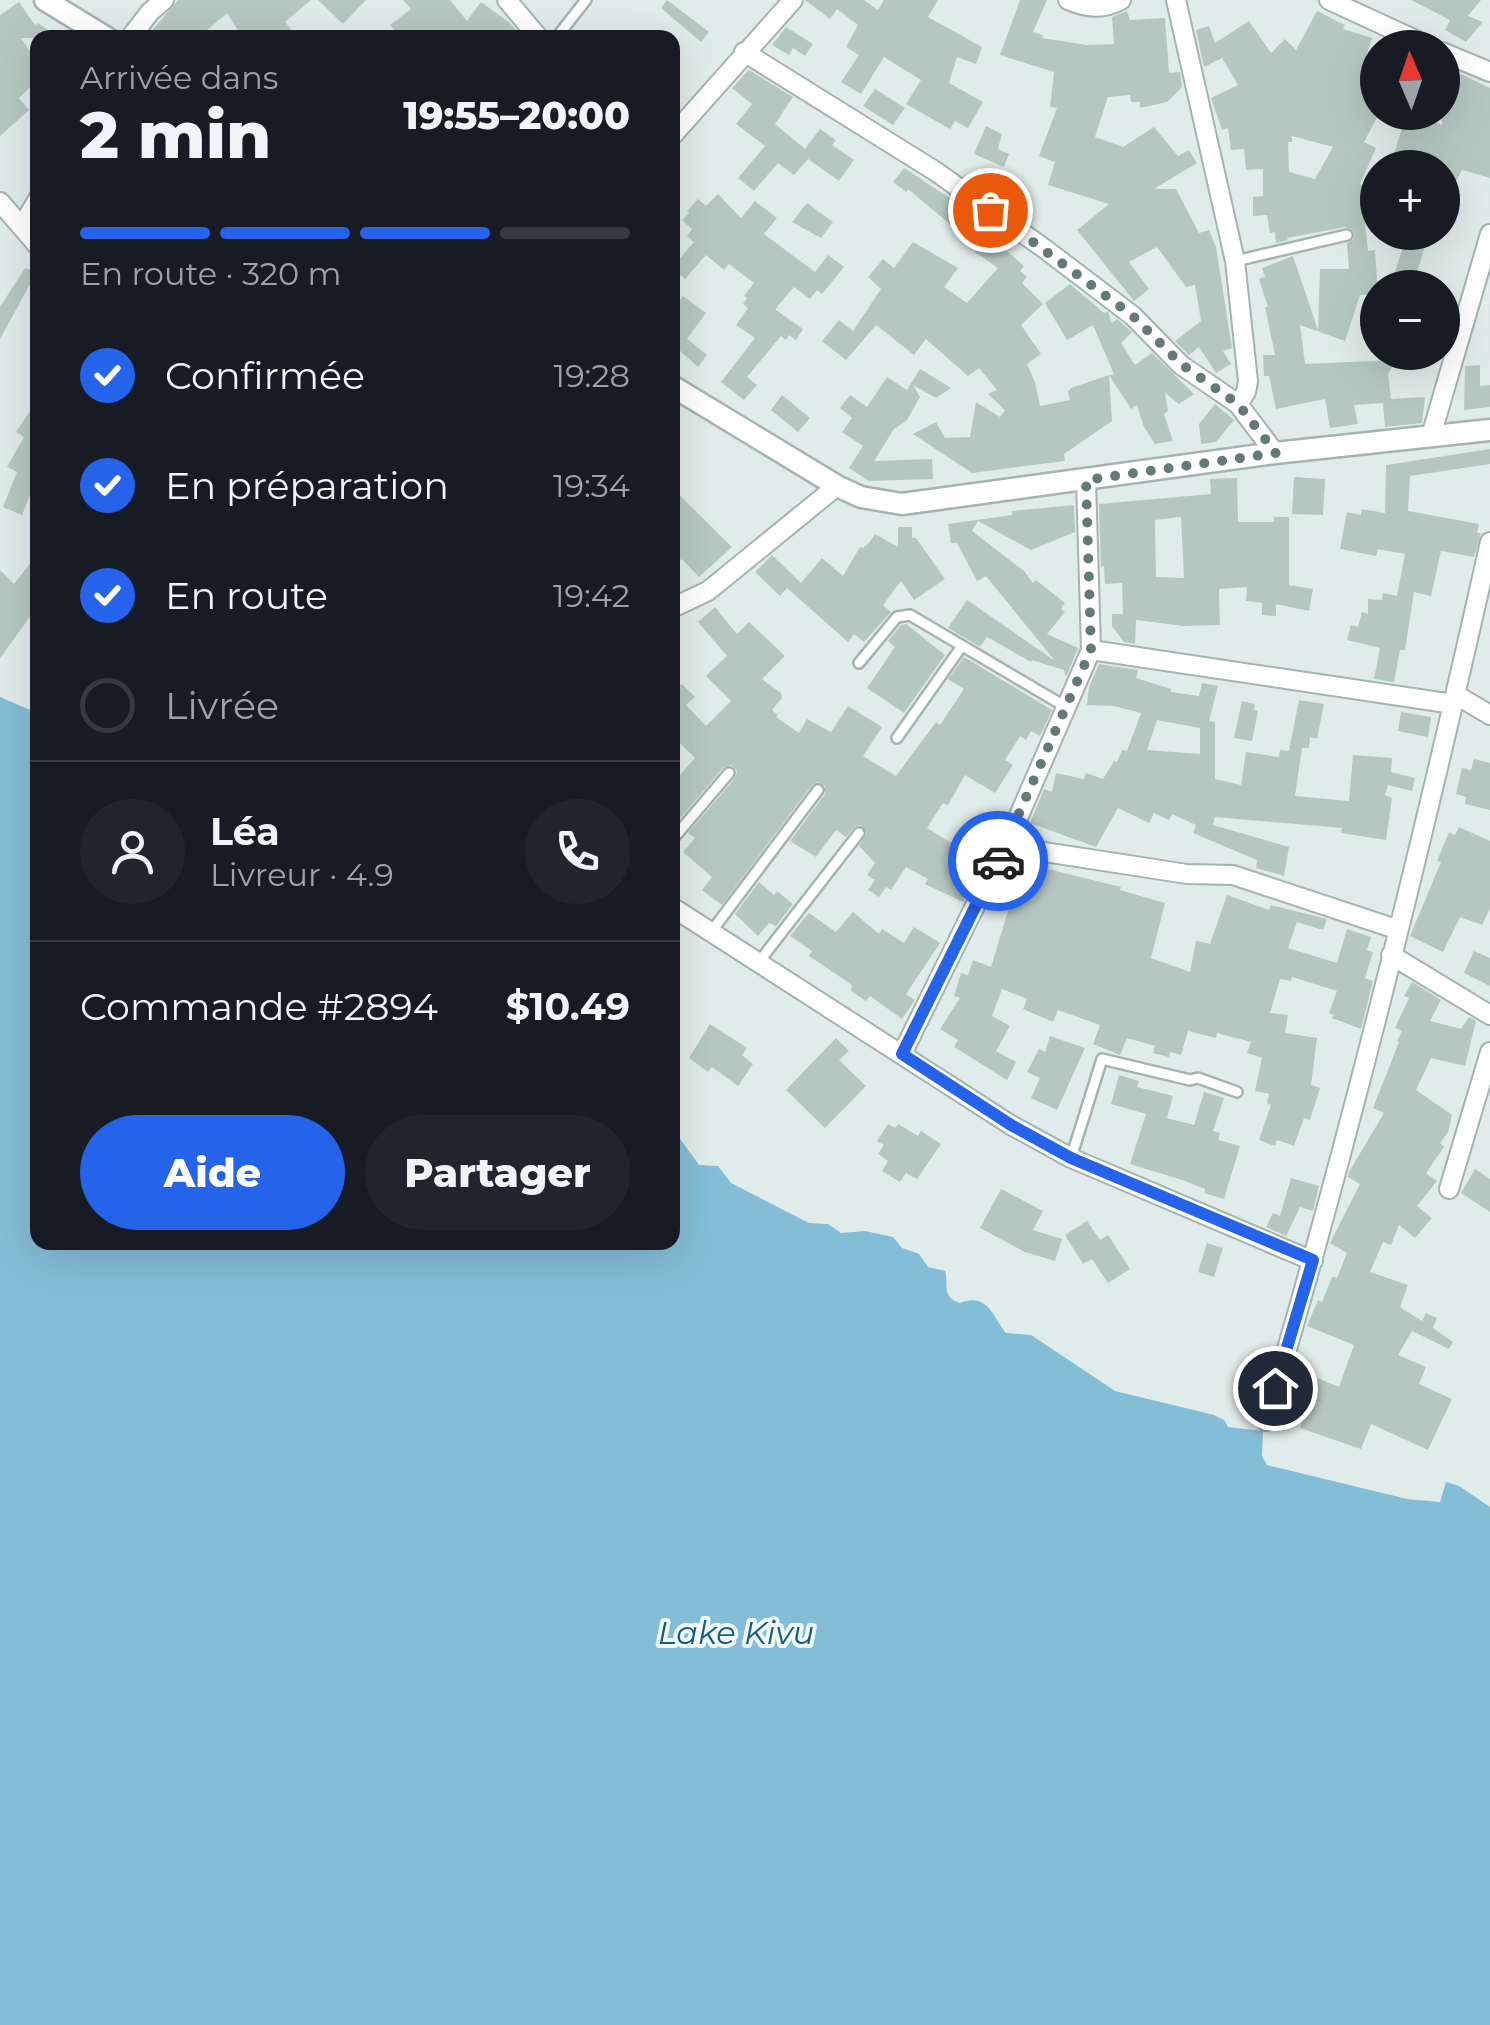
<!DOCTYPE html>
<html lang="fr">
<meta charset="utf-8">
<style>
:root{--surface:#171b24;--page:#20242c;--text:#f1f3f6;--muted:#9ea1a6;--line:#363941;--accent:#2563eb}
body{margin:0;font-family:Montserrat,sans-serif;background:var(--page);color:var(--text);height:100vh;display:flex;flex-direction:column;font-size:38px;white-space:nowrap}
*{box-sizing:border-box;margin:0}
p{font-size:32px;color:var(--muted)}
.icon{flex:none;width:55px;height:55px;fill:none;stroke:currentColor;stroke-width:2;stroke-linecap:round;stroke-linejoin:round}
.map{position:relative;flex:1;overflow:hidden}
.sheet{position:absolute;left:30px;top:30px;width:650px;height:1220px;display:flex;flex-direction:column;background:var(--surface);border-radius:20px;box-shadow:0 10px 40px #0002}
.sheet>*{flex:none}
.needle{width:65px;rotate:358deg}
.fabs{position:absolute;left:1360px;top:30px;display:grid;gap:20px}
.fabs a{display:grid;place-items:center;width:100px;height:100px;border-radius:50%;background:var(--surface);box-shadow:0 10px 40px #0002;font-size:50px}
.pin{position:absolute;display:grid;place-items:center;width:85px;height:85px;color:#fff;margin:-42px;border:5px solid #fff;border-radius:50%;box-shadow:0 2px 10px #0007}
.courier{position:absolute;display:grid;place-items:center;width:100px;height:100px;margin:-50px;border:8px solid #2563eb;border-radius:50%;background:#fff;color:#222;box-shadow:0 2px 12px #0007}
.head em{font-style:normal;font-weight:800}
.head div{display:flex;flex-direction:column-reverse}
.head{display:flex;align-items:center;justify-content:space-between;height:170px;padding:0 50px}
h1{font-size:65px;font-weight:800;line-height:75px}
.bar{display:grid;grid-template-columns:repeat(4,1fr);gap:15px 10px;align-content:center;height:120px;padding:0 50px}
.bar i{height:12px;border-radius:8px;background:var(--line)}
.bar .selected{background:var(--accent)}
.bar p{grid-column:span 4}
.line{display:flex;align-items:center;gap:25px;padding:0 50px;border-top:2px solid var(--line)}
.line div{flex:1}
.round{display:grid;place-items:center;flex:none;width:105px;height:105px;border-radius:52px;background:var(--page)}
ol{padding:0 50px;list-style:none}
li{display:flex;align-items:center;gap:30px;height:110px}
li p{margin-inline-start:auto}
li .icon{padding:10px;border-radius:50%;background:var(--accent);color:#fff;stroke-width:4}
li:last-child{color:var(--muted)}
li i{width:55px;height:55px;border:5px solid var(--line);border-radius:50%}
.cta{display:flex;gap:20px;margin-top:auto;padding:20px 50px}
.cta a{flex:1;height:115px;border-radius:60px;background:var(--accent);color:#fff;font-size:40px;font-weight:800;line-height:115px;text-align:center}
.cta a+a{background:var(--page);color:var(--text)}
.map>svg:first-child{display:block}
</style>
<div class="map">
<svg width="1490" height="2025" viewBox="0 0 1490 2025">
<rect width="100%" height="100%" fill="#e0ece9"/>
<path fill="#84bdd6" d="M0,697L37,713L38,1242H672L673,1129L699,1165L718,1166L731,1183L809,1223L828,1224L841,1233L865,1231L893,1237L902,1248L919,1254L928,1267L945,1271C949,1284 941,1297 960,1303C987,1292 992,1315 1006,1333L1031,1335L1115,1391L1214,1415L1224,1420L1228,1427L1263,1431L1262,1456L1267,1465L1407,1499L1440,1502L1446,1482L1459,1486L1490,1507V2025H0Z"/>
<path fill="#b6c7c2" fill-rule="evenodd" d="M178,0H311L285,22L291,29L280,38H243L227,13L198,38H146Z
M318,0H366L343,24Z
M403,0H450L467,21L481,2L510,23L522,38H400L390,25L411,9Z
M667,0L709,32L701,42L661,8Z
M805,0H864L878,10L884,0H938L928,17L982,47L976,64L957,57L949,83L983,102L968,128L955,121L950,129L906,104L921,80L884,57L861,94L841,82L859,55L846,47L858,25L837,9L830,19Z
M1020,0H1047L1033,32L1043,35L1042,38L1087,45L1114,44L1112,17L1127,11L1130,20L1165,18L1169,73L1180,72L1182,87L1167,102L1140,108V102H1131L1130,95L1108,97L1095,137L1123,147L1154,127L1178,156L1189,150L1197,163L1154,189H1176L1199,233L1209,230L1216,247L1232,348L1223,351L1231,364L1216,373L1199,347L1189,355L1175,341L1201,321L1195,285L1186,287L1157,247L1129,262L1149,289L1134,301L1077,230L1109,204L1048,185L1055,162L1039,156L1057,108L1050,107L1054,72L1000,55Z
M1411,0H1481L1468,16L1483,22L1466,42L1445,30L1450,20Z
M19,2L35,25L38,23L59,38H21L38,63V80L19,98L29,110L0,136V15Z
M1317,11L1345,25L1343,29L1372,38L1362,70L1378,75V96L1371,112H1380L1364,142L1376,148L1360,184L1366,187L1364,190L1378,194V217L1364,214L1368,251L1375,250L1378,294L1360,295L1345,341L1300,325L1305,364L1396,360L1388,374L1391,399L1425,397L1422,423L1385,427L1383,403L1354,405L1358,424L1330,428L1325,399L1276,409L1269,376H1264L1263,355H1275L1265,307H1268L1259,279L1265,277L1262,268L1293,256L1318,330L1320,269H1349L1347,243L1353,240L1355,234L1352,229L1345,227L1287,238L1288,240L1276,243L1275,232L1270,233L1267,215L1253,216V197L1263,196V169L1246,170L1244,149L1231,150L1228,128L1222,130L1211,98L1238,85L1222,58L1204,67L1196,30L1209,26L1215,43L1249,21L1271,53L1285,39L1296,50ZM1292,136L1333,147L1315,179L1289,172L1288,142H1292Z
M786,27L813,44L805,56L793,48L789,55L772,45Z
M749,70L793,97L775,124L805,149L820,129L836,140L832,145L854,160L839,181L808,159L794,175L778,163L754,191L738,178L765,146L736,124L752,104L732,88Z
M1461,74L1490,88V178L1462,170L1442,205V168H1404L1407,157L1394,154L1407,112H1416L1442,125V114Z
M875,89L905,108L893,125L863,106Z
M986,126L1002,134L998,149L1009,154L1004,167L974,154Z
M904,168L965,208L952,226L908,189L906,192L893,182Z
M718,194L741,218L755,201L777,218L764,234L815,272L828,255L844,267L822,294L817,290L810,299L794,287L777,307L776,310L803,329L796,340L789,335L786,340L781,336L747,377L757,385L744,400L721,382L755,338L736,325L748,308L743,304L747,298L744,296L754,283L729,264L724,270L706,255L685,279L672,268L694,242L687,236L692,229L682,220L689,213L687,211L698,199L706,206Z
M807,203L833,222L821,238L792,222Z
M990,230L1005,240L1001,246L1024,266L1020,271L1027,277L1022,283L1043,304L1021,325L1041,354L1027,364L1035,382L1040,406L1070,400L1068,392L1071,388L1109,375L1112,421L1064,454L1065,461L972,473L913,434L936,422L945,438L970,437L976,402L1000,417L1005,410L988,394L997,390L979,368L968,376L926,339L914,355L876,325L846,360L822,341L839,320L853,331L881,289L868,277L883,259L894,268L913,242L958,268L944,287L967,303L998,268L975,252Z
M1405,240L1425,246L1417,272L1423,274L1420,288L1391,285Z
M25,268L30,269L34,277L0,339V307Z
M1070,284L1104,313L1108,312L1112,323L1117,319L1132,332L1121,343L1135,365L1152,353L1194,394L1179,404L1165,393L1168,411L1164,414L1173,441L1155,444L1144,427L1137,405L1131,409L1109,375L1114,374L1093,325L1067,340L1045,303Z
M683,296L706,313L687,339L707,355L698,367L679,350L672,359V311Z
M1480,365V386L1490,385V407L1464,410L1465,366Z
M920,369L951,388L936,398L913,385L920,397L907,420L894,429L874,461L932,459L933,479L869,481L849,468L863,446L842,432L852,418L840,408L850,395L867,407L887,377L907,390Z
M782,395L810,418L798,432L771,410Z
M38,399V476L22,515L3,507L17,472L7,467L24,437L16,432Z
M1215,404L1234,420L1216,442L1201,444L1199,424Z
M1490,449V464L1410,476L1408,511L1479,524L1477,533H1481L1474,557L1441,551L1431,596L1414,592L1405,650H1400L1394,682L1374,679L1380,648L1347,640L1351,625L1358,627L1362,612L1368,614V599L1382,600L1383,593L1397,596L1405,554L1378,549L1376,556L1340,549L1347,512L1361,515L1362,509L1385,513L1386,465Z
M1294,477L1325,479L1323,515L1292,514Z
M1237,478L1238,522H1274V517H1289V585L1313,589L1309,611L1276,604V616L1262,615V603L1246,601L1247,587L1219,589L1220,625L1184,626L1136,620L1135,644L1124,642L1112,626V614H1123L1122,583L1105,584L1104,565L1101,568L1099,504L1211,494L1210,479ZM1181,517L1184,578L1156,577L1155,520Z
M672,488L732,547L699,577L682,559L672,568Z
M1074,505L1075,532L1031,550L978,521L972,531L1024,571L1033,583L1036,580L1065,603L1061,609L1065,612L1047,634L1078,648L1066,677L1064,670L1032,660L1031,662L987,637L980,647L948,628L967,600L1055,661L986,576L977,581L957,543H951L948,524L1012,515V511Z
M898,527H912V538H916L945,579L914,600L901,581L883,605L891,612L864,642L854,634L848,642L787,588L780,596L755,572L772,555L801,583L822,558L843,576L860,547L863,548L869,543L875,534L898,547Z
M38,553V606L0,658V570L14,584Z
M715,607L737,634L749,622L785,656L762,679L781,693L782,698L772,710L778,715L776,717L799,733L807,719L831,732L848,706L882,727L863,756L896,776L936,722L940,725L964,689L948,679L964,657L1052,710L1040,736L1031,731L1026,740L1020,736L1005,760L1013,765L995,793L965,775L948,805L943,803L927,828L953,844L954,841L985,857L963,902L925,884L928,879L906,867L891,890L886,887L879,897L868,890L875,880L867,875L875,863L859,846L867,833L861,825L855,826L846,837L836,830L816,857L790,841L825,794V786L818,782L812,785L722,905L702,890L712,877L683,852L695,838L688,833L735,778L737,771L731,765L724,767L675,824L672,822V784L695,758L672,735V692L682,684L695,697L686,705L706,726L731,701L706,676L727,656L698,622Z
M906,624L945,655L904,713L867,688L895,647L888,641L901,625Z
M1099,664L1138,670L1136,678L1171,689V692L1199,696L1202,683L1218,686L1209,721L1215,722V779L1241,785L1246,752L1279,757L1280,750L1289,751L1299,700L1324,704L1317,739L1310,737L1309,748H1302L1295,796L1349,801L1353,755L1392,758L1391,772L1415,778L1412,791L1388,785L1385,795L1392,798L1386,840L1341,833L1342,828L1215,817L1213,825L1289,847L1284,876L1256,868L1257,860L1193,833L1196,825L1172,814L1169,820L1154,813L1149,823L1118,808L1096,847L1049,830L1030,823L1044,789L1052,792L1056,773L1084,779L1086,773L1103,779L1114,761L1117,762L1122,750L1127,751L1141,713L1114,706L1087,705L1089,687ZM1157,720L1200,728V754L1147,750Z
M1242,701L1255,704L1254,710L1258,711L1252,741L1234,738Z
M1401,712L1431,717L1428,737L1398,731Z
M1474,759L1490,763V810L1465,804L1466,797L1456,794L1462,768L1471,770Z
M1459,827L1490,841V909L1482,925L1460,917L1443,952L1410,936L1441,862L1437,861L1449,832L1455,835Z
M1029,862L1049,865L1048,869L1121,887L1120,890L1165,903L1151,958L1190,972L1196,941L1210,944L1227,895L1269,910L1271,905L1327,919L1323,930L1297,922L1288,948L1337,963L1347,929L1371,937L1367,950L1373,952L1365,978L1373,981L1361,1029L1332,1018L1334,1015L1329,1013L1337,991L1292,977L1291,981L1280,979L1270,1013L1288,1015L1285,1033L1317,1038L1311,1085L1320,1088L1310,1120L1304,1118L1294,1146L1277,1140L1275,1146L1259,1140L1271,1105L1267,1103L1269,1094L1255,1091L1262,1058L1247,1053L1251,1042L1217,1033L1216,1038L1188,1031L1181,1055L1170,1052L1169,1057L1153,1053L1155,1046L1127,1038L1120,1055L1093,1044L1100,1025L1058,1010L1053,1022L1023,1009L1027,999L1002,989L992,1016L1010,1026L996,1051L1016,1062L1007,1080L954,1047L958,1040L940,1029L960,998L954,996L961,973L968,975L973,960L991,967L1011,901L1006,899L1010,882L1022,885Z
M759,882L774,895L777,891L793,904L776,926L769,923L758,936L735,914Z
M853,912L879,934L882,929L904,943L914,927L940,943L906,994L915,1000L902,1019L870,996L866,1001L851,991L852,985L809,956L812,951L790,936L809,913L836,932Z
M1474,951L1490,958V986L1464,973Z
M1412,982L1441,1000L1430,1021L1461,1029L1469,1017L1476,1021L1465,1066L1431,1058L1416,1090L1452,1115L1448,1132L1440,1143L1444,1147L1426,1173L1437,1181L1417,1206L1432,1218L1415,1238L1399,1225L1391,1245L1383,1242L1370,1272L1408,1285L1400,1307L1422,1321L1426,1313L1437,1318L1433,1328L1453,1342L1449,1349L1412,1331L1398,1355L1426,1367L1419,1384L1452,1399L1428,1450L1371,1424L1361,1449L1300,1428L1317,1378L1339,1387L1354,1345L1307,1326L1318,1300L1322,1302L1332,1277L1337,1278L1347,1253L1330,1243L1360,1184L1348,1177L1349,1172L1384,1113L1373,1108L1399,1042L1397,1041L1402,1031L1395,1028L1409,998L1404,996Z
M710,1024L747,1048L742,1055L753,1064L738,1086L712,1067L708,1072L689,1058Z
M1050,1036L1085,1048L1057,1110L1031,1098L1040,1078L1027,1072L1039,1049L1045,1052Z
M836,1038L849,1051L839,1060L866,1086L825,1128L786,1090Z
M1119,1075L1139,1081L1137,1087L1173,1096L1167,1118L1194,1125L1204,1092L1224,1098L1213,1131L1220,1133L1218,1140L1240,1146L1224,1199L1204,1193L1205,1189L1182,1180L1130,1164L1146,1114L1111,1104Z
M888,1124L895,1128L898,1124L918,1136L921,1131L941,1144L917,1179L906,1173L900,1182L882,1171L888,1161L878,1154L884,1145L877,1141Z
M1475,1169L1490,1179V1212L1461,1193Z
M1291,1178L1319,1186L1313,1211L1300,1207L1286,1236L1266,1227L1273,1213L1280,1216Z
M1001,1189L1043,1211L1033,1230L1062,1239L1055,1261L1025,1252L980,1228Z
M1087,1221L1100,1240L1108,1235L1130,1269L1108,1283L1092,1259L1083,1264L1065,1235Z
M1207,1243L1223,1248L1214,1277L1198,1272Z"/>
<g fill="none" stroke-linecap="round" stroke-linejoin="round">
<defs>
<path id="service" d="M556,38L586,0
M1235,261L1347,235
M859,663L897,617L910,615L1066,707
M897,738L962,646
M672,840L729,773
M711,932L818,790
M758,963L859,833
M1071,1158L1102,1059L1190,1080L1198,1078L1237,1092"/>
<path id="minor" d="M507,0L539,38
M1068,0C1087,8 1103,10 1121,0
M1176,0L1235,261L1248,381L1246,392L1238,404
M1329,0L1433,48
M130,38L150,12L164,0
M744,52L935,171L1045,249L1133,316L1181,365L1238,404L1275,453
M1442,52L1490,72
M672,136L793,0
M0,202L38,246
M22,226L38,199
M1431,436L1490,234
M672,608L708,591L837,486
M1091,650L1453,704
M1456,695L1490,715
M1005,846L1187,874L1233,875L1396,929
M672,907L1011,1125L1071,1158L1313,1261
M1391,955L1490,1015
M902,1054L1014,827L1091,650L1086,480
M1449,1189L1490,1052
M1266,1421C1352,1131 1424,837 1490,542"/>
<path id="tertiary" d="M45,0L107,38
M672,386L837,486L861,497L902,504L1275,453L1490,430"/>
</defs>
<use href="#service" stroke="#a3b4b1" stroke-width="14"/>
<use href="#minor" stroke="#a3b4b1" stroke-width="22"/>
<use href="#tertiary" stroke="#a3b4b1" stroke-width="25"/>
<use href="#service" stroke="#fff" stroke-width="9"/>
<use href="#minor" stroke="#fff" stroke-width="18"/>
<use href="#tertiary" stroke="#fff" stroke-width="20"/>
</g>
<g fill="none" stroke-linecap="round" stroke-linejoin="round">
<path stroke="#637b78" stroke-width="10" stroke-dasharray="0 18" d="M990,210L1133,316L1181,364L1238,404L1276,453L1086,480L1091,650L998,861"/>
<path stroke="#2563eb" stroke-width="12" d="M998,861L902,1054L1011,1125L1071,1158L1313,1260L1275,1388"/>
</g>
<g text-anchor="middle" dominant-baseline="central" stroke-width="8" stroke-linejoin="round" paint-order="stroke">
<g font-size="32" font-style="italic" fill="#155d7f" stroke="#f1f9f6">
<text x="736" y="1632">Lake Kivu</text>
</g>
</g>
</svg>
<div class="fabs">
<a><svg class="needle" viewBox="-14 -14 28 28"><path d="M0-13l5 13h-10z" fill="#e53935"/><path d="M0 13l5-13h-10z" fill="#9ea1a6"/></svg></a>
<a>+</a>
<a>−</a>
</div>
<div class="pin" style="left:990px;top:210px;background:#ea580c"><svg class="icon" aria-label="bag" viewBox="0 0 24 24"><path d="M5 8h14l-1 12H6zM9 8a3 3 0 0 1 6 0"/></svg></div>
<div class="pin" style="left:1275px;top:1388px;background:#1f2937"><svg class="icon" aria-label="home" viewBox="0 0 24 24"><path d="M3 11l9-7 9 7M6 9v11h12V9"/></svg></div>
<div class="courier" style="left:998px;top:861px"><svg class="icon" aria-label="car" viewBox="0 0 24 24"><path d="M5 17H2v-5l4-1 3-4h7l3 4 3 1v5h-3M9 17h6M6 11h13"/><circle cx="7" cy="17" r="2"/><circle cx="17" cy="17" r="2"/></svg></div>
<section class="sheet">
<div class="head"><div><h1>2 min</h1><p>Arrivée dans</p></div><em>19:55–20:00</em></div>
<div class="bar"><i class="selected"></i><i class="selected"></i><i class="selected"></i><i></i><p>En route · 320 m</p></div>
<ol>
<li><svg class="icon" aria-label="check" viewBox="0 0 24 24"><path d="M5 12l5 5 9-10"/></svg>Confirmée<p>19:28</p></li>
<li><svg class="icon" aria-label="check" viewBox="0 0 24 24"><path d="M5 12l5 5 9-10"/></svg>En préparation<p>19:34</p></li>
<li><svg class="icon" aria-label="check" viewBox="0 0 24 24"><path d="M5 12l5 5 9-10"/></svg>En route<p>19:42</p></li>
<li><i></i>Livrée</li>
</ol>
<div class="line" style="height:180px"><a class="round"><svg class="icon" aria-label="person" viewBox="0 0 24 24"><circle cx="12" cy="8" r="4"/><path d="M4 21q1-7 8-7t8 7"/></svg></a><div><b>Léa</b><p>Livreur · 4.9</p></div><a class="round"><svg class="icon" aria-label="phone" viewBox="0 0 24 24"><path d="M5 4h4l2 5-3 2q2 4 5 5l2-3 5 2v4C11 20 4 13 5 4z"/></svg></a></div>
<div class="line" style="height:130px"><div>Commande #2894</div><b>$10.49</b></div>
<div class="cta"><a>Aide</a><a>Partager</a></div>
</section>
</div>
